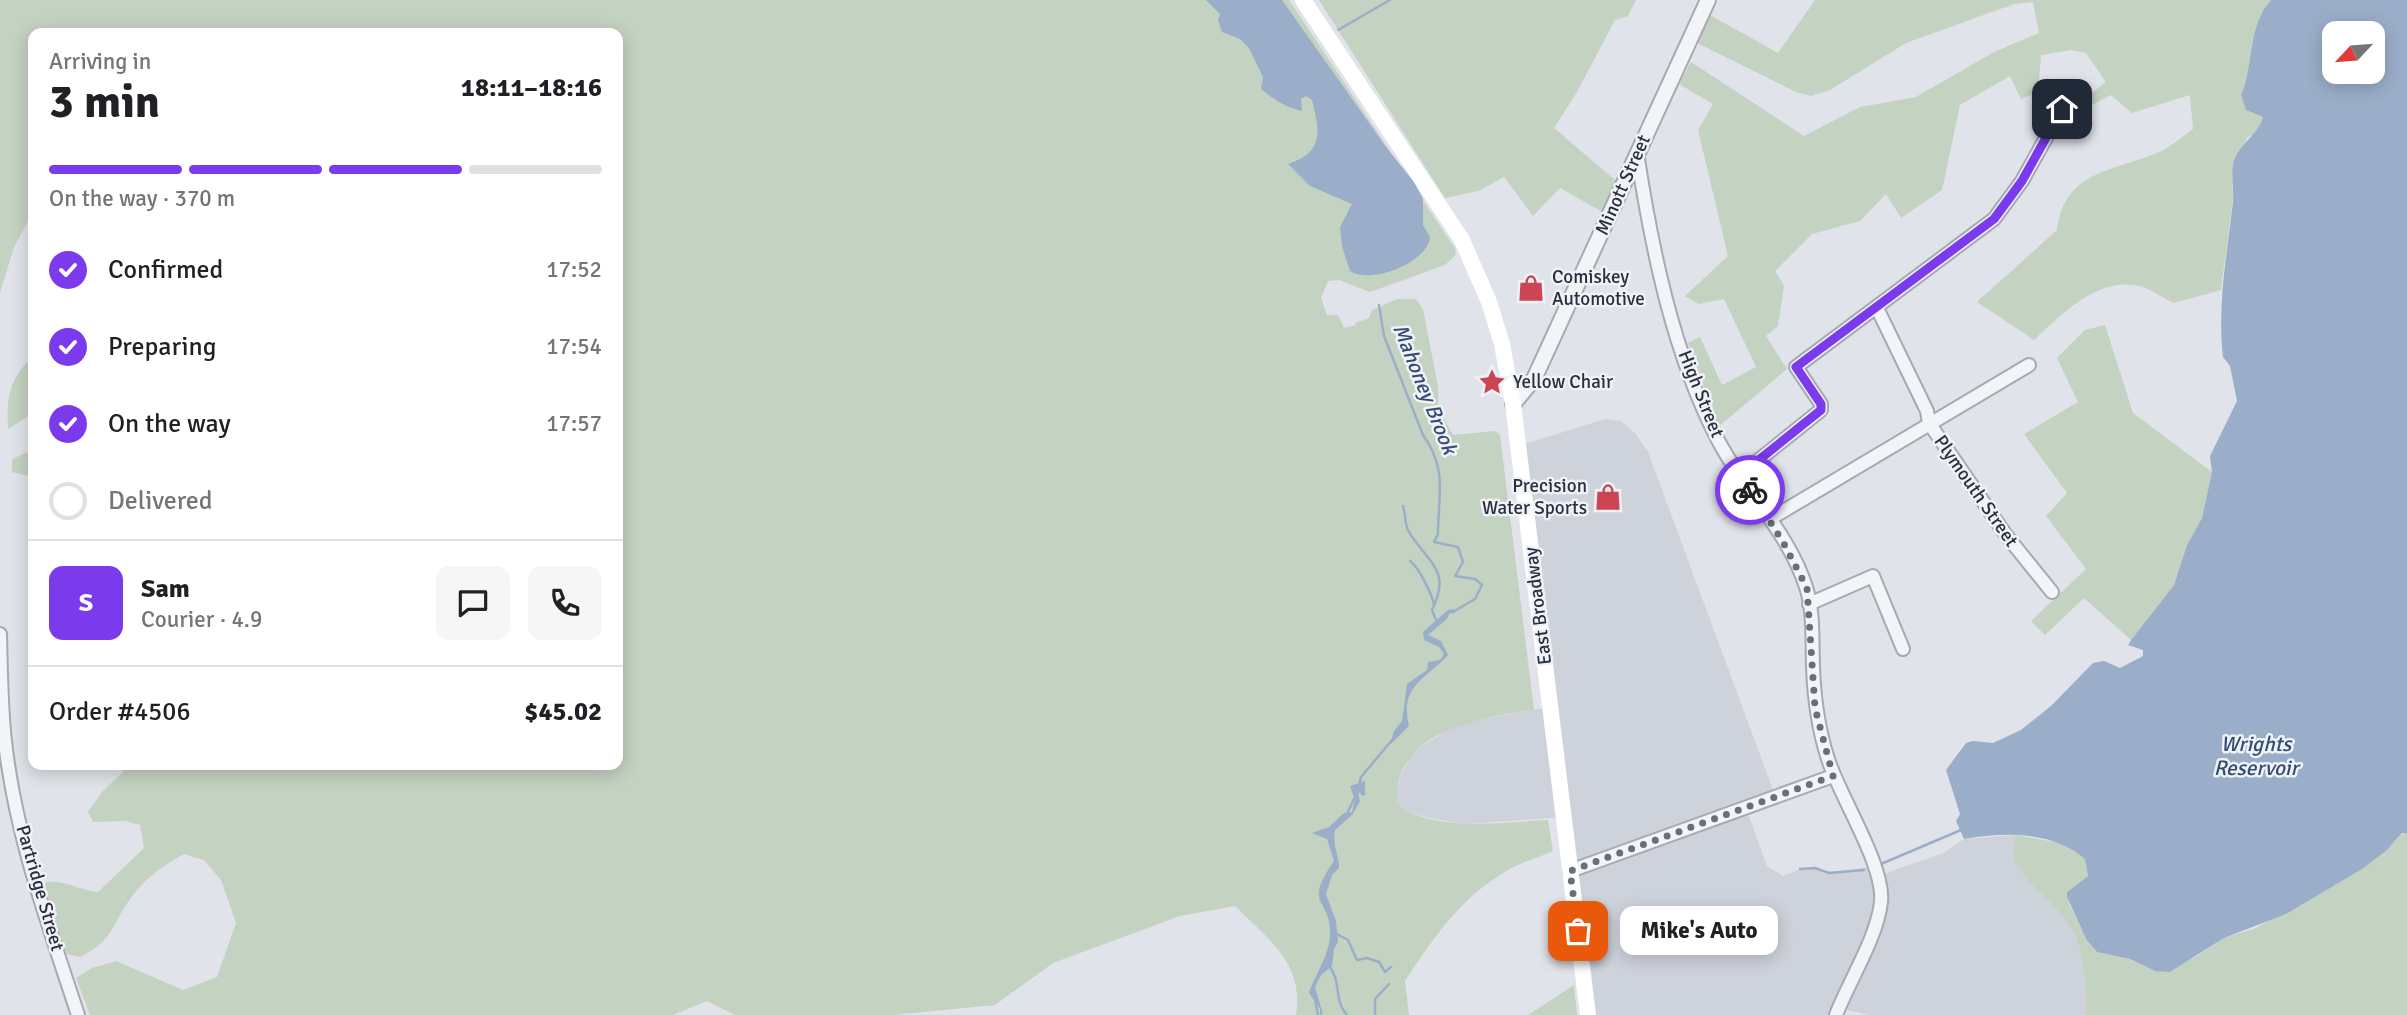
<!DOCTYPE html>
<meta charset="utf-8">
<style>
:root{--surface:#fff;--page:#f6f6f6;--text:#202124;--muted:#757577;--line:#e0e0e0;--accent:#7c3aed}
body{margin:0;font-family:Signika,sans-serif;background:var(--page);color:var(--text);height:100vh;display:flex;flex-direction:column;font-size:26px;white-space:nowrap}
*{box-sizing:border-box;margin:0}
p{font-size:23px;color:var(--muted)}
.icon{flex:none;width:38px;height:38px;fill:none;stroke:currentColor;stroke-width:2;stroke-linecap:round;stroke-linejoin:round}
.map{position:relative;flex:1;overflow:hidden}
.details{position:absolute;left:28px;top:28px;width:595px;height:742px;display:flex;flex-direction:column;background:var(--surface);border-radius:14px;box-shadow:0 4px 18px #0003}
.details>*{flex:none}
.needle{width:46px;rotate:244deg}
.buttons{position:absolute;left:2322px;top:21px;display:grid;gap:14px}
.buttons a{display:grid;place-items:center;width:63px;height:63px;border-radius:14px;background:var(--surface);box-shadow:0 4px 18px #0003;font-size:35px}
.pin{position:absolute;display:grid;place-items:center;width:60px;height:60px;color:#fff;margin:-30px;border-radius:14px;box-shadow:0 4px 10px #0006}
.courier{position:absolute;display:grid;place-items:center;width:70px;height:70px;margin:-35px;border:5px solid #7c3aed;border-radius:50%;background:#fff;color:#222;box-shadow:0 2px 9px #0007}
.bubble{position:absolute;height:49px;border-radius:14px;background:var(--surface);box-shadow:0 4px 18px #0003;font-size:23px;font-weight:700;line-height:49px;text-align:center}
.headline em{font-style:normal;font-weight:700}
.headline div{display:flex;flex-direction:column-reverse}
.headline{display:flex;align-items:center;justify-content:space-between;height:119px;padding:0 21px}
h1{font-size:46px;font-weight:700;line-height:52px}
.bar{display:grid;grid-template-columns:repeat(4,1fr);gap:10px 7px;align-content:center;height:84px;padding:0 21px}
.bar i{height:9px;border-radius:5px;background:var(--line)}
.bar .on{background:var(--accent)}
.bar p{grid-column:span 4}
.line{display:flex;align-items:center;gap:18px;padding:0 21px;border-top:2px solid var(--line)}
.line div{flex:1}
.round{display:grid;place-items:center;flex:none;width:74px;height:74px;border-radius:14px;background:var(--page)}
ol{padding:0 21px;list-style:none}
li{display:flex;align-items:center;gap:21px;height:77px}
li p{margin-inline-start:auto}
li .icon{padding:7px;border-radius:50%;background:var(--accent);color:#fff;stroke-width:4}
li:last-child{color:var(--muted)}
li i{width:38px;height:38px;border:4px solid var(--line);border-radius:50%}
.map>svg:first-child{display:block}
</style>
<div class="map">
<svg width="2407" height="1015" viewBox="0 0 2407 1015">
<rect width="100%" height="100%" fill="#e0e3e9"/>
<path fill="#ced2db" d="M1605,419L1621,421L1635,433L1648,452L1776,798L1746,808L1767,866L1783,876L1800,869L1815,868L1829,873L1875,866L1878,876L1943,853L1964,839L2015,835L2014,859L2027,879L2051,899L2072,927L2084,959L2086,1015H1869L1839,1008L1836,1015H1588L1564,817L1467,824L1429,818L1404,811L1397,804L1396,793L1401,776L1410,757L1422,746L1459,723L1550,707L1518,446Z"/>
<path fill="#c4d2c1" d="M0,0H1289L1456,250L1455,256L1445,265L1370,292L1339,280L1328,281L1321,298L1327,315H1338L1344,328L1356,325L1355,323L1369,318L1372,310L1397,299H1416L1423,309L1438,387V408L1453,435L1495,431L1500,435L1534,710C1481,717 1392,731 1397,804C1431,833 1505,822 1548,820L1553,851C1538,858 1521,862 1508,870C1461,897 1434,937 1405,981L1409,1015H1296C1304,963 1269,940 1235,906L1180,916L1053,963L995,1005L893,1015H735L707,1001L673,1015H90L76,978L92,968L116,961L183,990L217,977L236,923L221,880L204,860L184,854C166,863 145,879 133,895C112,922 115,940 80,957L66,954L44,883C62,878 80,891 98,892L144,848L140,825L126,821L93,822L88,812L102,792L130,765H618V33H33V212L14,247L0,293Z
M1319,0H1636L1628,16L1615,20L1577,92L1554,128L1616,181L1601,211L1560,188L1533,216L1504,177L1478,191L1445,198Z
M1815,0H2271C2247,26 2254,65 2241,95L2251,112L2263,117L2258,131L2247,138L2232,168L2233,198L2221,290L2174,303C2163,298 2151,289 2139,286C2097,277 2062,314 2034,340L1977,302L2057,230C2065,168 2116,172 2161,151C2172,146 2183,136 2193,129L2190,95L2132,113L2111,95L2086,108L2079,103L2106,82L2086,53L2071,50L2041,55L2038,92L2021,99L2010,76L1960,105L1942,190L1901,218L1886,194L1860,221L1812,234L1775,271L1784,286L1778,326L1766,336L1787,369L1718,427L1688,343L1700,337L1722,385L1756,367L1724,299L1698,304L1685,296L1728,256L1698,130L1713,104L1679,84L1691,62L1804,136L1860,107L1916,97L1994,52L2039,33L2033,2L2014,4L1906,43L1830,90L1811,96L1796,92L1695,42L1708,14L1778,53Z
M2105,325L2133,413L2212,472L2202,518L2187,545L2174,585L2131,640L2084,598L2045,635L2031,621L2086,569L2046,516L2067,493L2024,434L2078,402L2057,358L2085,330Z
M33,356V413L8,429C7,395 8,381 33,356Z
M33,450V477L12,472V459Z
M2403,833H2407V1015H2086C2085,985 2086,957 2072,929C2061,906 2017,878 2014,857C2013,851 2015,842 2015,835L2067,844L2085,858L2088,876L2067,892L2069,904L2086,939L2097,952L2130,959L2155,971L2194,958L2224,938L2256,928L2336,883L2387,850Z
M1574,985L1577,1015H1528Z"/>
<path fill="#9baec9" fill-rule="evenodd" d="M1206,0H1282L1386,147L1414,182L1423,199V225L1430,237C1428,262 1372,285 1350,271L1342,246L1340,227L1352,204L1310,186L1288,164C1324,152 1320,132 1312,100L1306,96L1301,99L1302,111C1286,108 1273,99 1261,89L1263,77L1249,48L1240,39L1222,32L1218,20L1220,14Z
M2271,0H2407V833H2402L2387,850L2362,869L2286,914L2224,938L2170,972L2155,971L2130,959L2097,952L2086,939L2067,897V892L2088,876L2085,859C2054,831 2004,832 1964,839L1956,821L1960,814L1946,770L1966,743L1973,741L1993,743L2021,730L2051,706L2093,663L2104,661L2120,668L2143,656V650L2128,645L2131,640L2174,585L2187,545L2202,518L2212,472L2210,456L2237,401L2230,366L2223,357C2217,305 2227,254 2233,202C2234,191 2231,174 2233,165C2237,144 2259,135 2263,117L2246,110L2241,95C2254,66 2247,26 2271,0ZM2373,33V72H2334V33Z
M1454,609L1456,612L1449,614L1447,619L1428,635L1441,641L1448,655C1426,679 1399,686 1409,726L1390,745L1394,731L1402,721L1407,684L1427,670L1428,662L1440,660L1444,654L1439,647L1424,640L1423,632L1448,610Z
M1365,781V795L1363,796L1358,792L1360,801L1353,814L1335,830C1332,845 1339,854 1339,868L1332,875L1326,894L1336,921L1338,942L1334,949L1332,966L1321,975L1315,987L1323,1014L1320,1015V1009L1309,993C1315,974 1328,958 1330,937C1332,895 1301,909 1334,861L1327,839L1312,833L1329,827L1344,813L1352,812L1355,800L1350,786Z"/>
<g fill="none" stroke-linecap="round" stroke-linejoin="round">
<path stroke="#9baec9" stroke-width="2.5" d="M1338,30L1390,0
M1379,305L1384,336L1423,435C1448,470 1438,495 1438,534L1434,542L1458,547L1463,562L1455,576L1475,579L1482,585L1475,599L1453,612
M1403,506C1406,514 1404,524 1409,532C1428,563 1452,570 1432,610L1436,620
M1410,561C1419,567 1431,593 1434,604
M1359,785L1361,777L1392,740
M1347,814L1356,795
M1881,864L1961,830
M1800,869L1815,868L1829,873L1864,870
M1335,933L1348,940L1357,960L1367,958L1379,962L1385,972L1391,967
M1329,966C1342,981 1333,1000 1347,1015
M1315,1000L1318,1015
M1375,1015V999L1389,984"/>
<defs>
<path id="minor" d="M1637,153C1652,250 1673,354 1719,442C1745,491 1789,533 1806,587C1814,611 1812,640 1813,666C1814,698 1818,728 1828,759C1840,797 1885,866 1881,902C1877,938 1849,981 1836,1015
M1877,308L1927,411L1929,423L2006,535L2052,592
M1740,475L1821,410V404L1796,367L1994,219L2022,181L2062,109
M1770,519L2029,365
M1809,604L1873,576L1903,649
M0,634C1,670 1,706 5,741C15,835 49,926 78,1015
M1570,871L1833,776"/>
<path id="tertiary" d="M1513,404L1534,379L1708,0"/>
</defs>
<use href="#minor" stroke="#a5aab3" stroke-width="16"/>
<use href="#tertiary" stroke="#a5aab3" stroke-width="18"/>
<use href="#minor" stroke="#f2f4f7" stroke-width="12"/>
<use href="#tertiary" stroke="#f2f4f7" stroke-width="14"/>
<path stroke="#fff" stroke-width="16" d="M1303,0L1462,240L1489,302L1502,344L1513,404L1588,1015"/>
</g>
<g fill="none" stroke-linecap="round" stroke-linejoin="round">
<path stroke="#686f7b" stroke-width="7" stroke-dasharray="0 12.6" d="M1578,931L1570,871L1833,776L1815,708L1807,588L1783,542L1750,490"/>
<path stroke="#7c3aed" stroke-width="9" d="M1750,490L1740,475L1821,410V404L1796,367L1994,219L2022,181L2062,109"/>
</g>
<defs>
<symbol id="shop-bare" viewBox="-9 -9 18 18"><path d="M-5-2.5h2.3a2.7 3.5 0 0 1 5.4 0H5L5.5 6h-11ZM-1.5-2.5h3a1.5 2.3 0 0 0-3 0Z" fill="#cd4552" stroke="#eff2f6" stroke-width="2.5" paint-order="stroke"/></symbol>
<symbol id="sight-bare" viewBox="-9 -9 18 18"><path d="M0-6L1.8-2.2L6-1.7L2.9 1.2L3.7 5.4L0 3.3L-3.7 5.4L-2.9 1.2L-6-1.7L-1.8-2.2Z" fill="#cd4552" stroke="#eff2f6" stroke-width="2.5" paint-order="stroke"/></symbol>
</defs>
<g fill-rule="evenodd">
<use href="#shop-bare" x="1512" y="269" width="38" height="38"/>
<use href="#sight-bare" x="1473" y="363" width="38" height="38"/>
<use href="#shop-bare" x="1589" y="478" width="38" height="38"/>
</g>
<g text-anchor="middle" dominant-baseline="central" stroke-width="5" stroke-linejoin="round" paint-order="stroke">
<g font-size="19" fill="#283040" stroke="#eff2f6">
<text transform="translate(1623 185) rotate(-66)">Minott Street</text>
<text transform="translate(1701 394) rotate(68)">High Street</text>
<text transform="translate(1976 491) rotate(55)">Plymouth Street</text>
<text transform="translate(1538 606) rotate(-97)">East Broadway</text>
<text transform="translate(40 888) rotate(74)">Partridge Street</text>
</g>
<g font-size="19" fill="#283040" stroke="#eff2f6" text-anchor="start">
<text x="1552" y="277">Comiskey<tspan x="1552" dy="22">Automotive</tspan></text>
<text x="1513" y="382">Yellow Chair</text>
<text x="1587" y="486" text-anchor="end">Precision<tspan x="1587" dy="22">Water Sports</tspan></text>
</g>
<g font-size="21" font-style="italic" fill="#334c73" stroke="#eff2f6">
<text transform="translate(1425 389) rotate(68)">Mahoney Brook</text>
<text x="2256" y="744">Wrights<tspan x="2256" dy="24">Reservoir</tspan></text>
</g>
</g>
</svg>
<div class="buttons">
<a><svg class="needle" viewBox="-14 -14 28 28"><path d="M0-13l5 13h-10z" fill="#e53935"/><path d="M0 13l5-13h-10z" fill="#757577"/></svg></a>
</div>
<div class="pin" style="left:1578px;top:931px;background:#ea580c"><svg class="icon" aria-label="bag" viewBox="0 0 24 24"><path d="M5 8h14l-1 12H6zM9 8a3 3 0 0 1 6 0"/></svg></div>
<div class="pin" style="left:2062px;top:109px;background:#1f2937"><svg class="icon" aria-label="home" viewBox="0 0 24 24"><path d="M3 11l9-7 9 7M6 9v11h12V9"/></svg></div>
<div class="courier" style="left:1750px;top:490px"><svg class="icon" aria-label="bike" viewBox="0 0 24 24"><circle cx="6" cy="16" r="4"/><circle cx="18" cy="16" r="4"/><path d="M6 16l4-8h5l3 8M10 8l3 8H6M13 5h3"/></svg></div>
<div class="bubble" style="left:1620px;top:906px;width:158px">Mike's Auto</div>
<section class="details">
<div class="headline"><div><h1>3 min</h1><p>Arriving in</p></div><em>18:11–18:16</em></div>
<div class="bar"><i class="on"></i><i class="on"></i><i class="on"></i><i></i><p>On the way · 370 m</p></div>
<ol>
<li><svg class="icon" aria-label="check" viewBox="0 0 24 24"><path d="M5 12l5 5 9-10"/></svg>Confirmed<p>17:52</p></li>
<li><svg class="icon" aria-label="check" viewBox="0 0 24 24"><path d="M5 12l5 5 9-10"/></svg>Preparing<p>17:54</p></li>
<li><svg class="icon" aria-label="check" viewBox="0 0 24 24"><path d="M5 12l5 5 9-10"/></svg>On the way<p>17:57</p></li>
<li><i></i>Delivered</li>
</ol>
<div class="line" style="height:126px"><b class="round" style="background:var(--accent);color:#fff">S</b><div><b>Sam</b><p>Courier · 4.9</p></div><a class="round"><svg class="icon" aria-label="chat" viewBox="0 0 24 24"><path d="M4 5h16v11H9l-5 4z"/></svg></a><a class="round"><svg class="icon" aria-label="phone" viewBox="0 0 24 24"><path d="M5 4h4l2 5-3 2q2 4 5 5l2-3 5 2v4C11 20 4 13 5 4z"/></svg></a></div>
<div class="line" style="height:91px"><div>Order #4506</div><b>$45.02</b></div>
</section>
</div>
